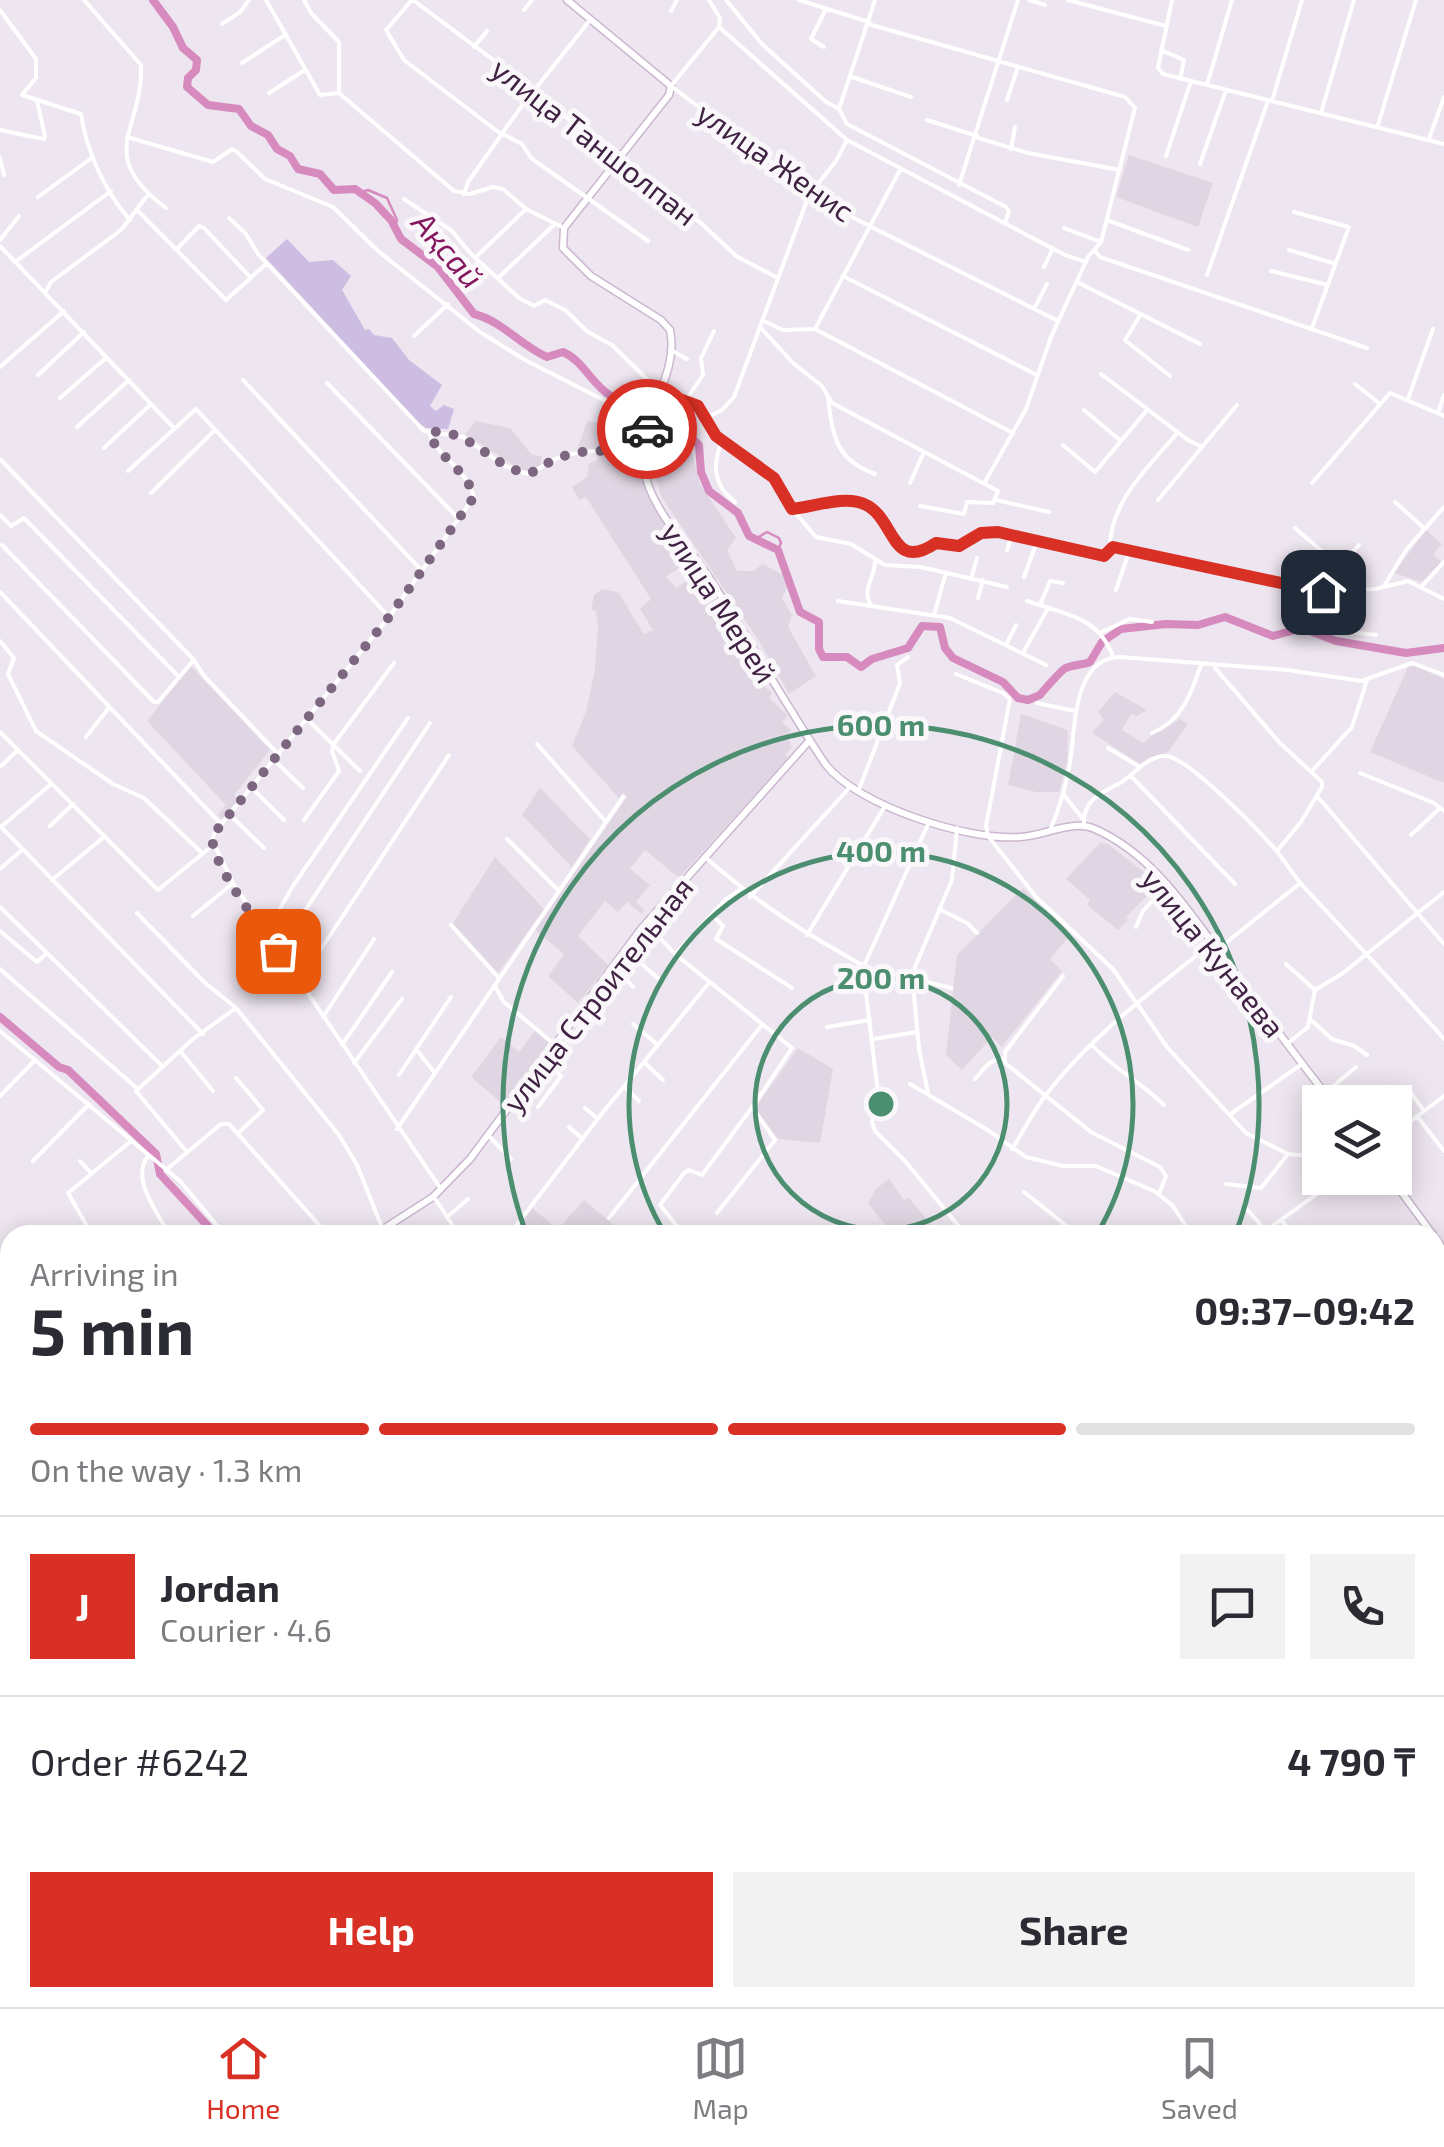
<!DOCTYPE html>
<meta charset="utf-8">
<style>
:root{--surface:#fff;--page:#f2f2f3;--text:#2b2b33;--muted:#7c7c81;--line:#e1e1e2;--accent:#d93025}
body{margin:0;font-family:"Exo 2",sans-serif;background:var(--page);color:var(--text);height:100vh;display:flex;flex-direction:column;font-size:38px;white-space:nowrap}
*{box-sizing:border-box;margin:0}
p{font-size:32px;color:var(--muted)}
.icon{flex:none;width:55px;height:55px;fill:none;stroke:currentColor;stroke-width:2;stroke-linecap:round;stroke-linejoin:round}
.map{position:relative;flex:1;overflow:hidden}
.drawer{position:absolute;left:0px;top:1225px;width:1445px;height:782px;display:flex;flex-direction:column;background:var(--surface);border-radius:30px 30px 0 0;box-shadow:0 5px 25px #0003}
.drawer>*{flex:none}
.controls{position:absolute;left:1302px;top:1085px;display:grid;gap:20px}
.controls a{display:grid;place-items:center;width:110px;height:110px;border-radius:0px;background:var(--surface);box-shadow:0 5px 25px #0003;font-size:50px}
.pin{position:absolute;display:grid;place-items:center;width:85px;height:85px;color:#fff;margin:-42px;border-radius:20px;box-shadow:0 5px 15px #0006}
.courier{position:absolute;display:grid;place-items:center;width:100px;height:100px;margin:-50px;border:8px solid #d93025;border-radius:50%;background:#fff;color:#222;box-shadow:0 2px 12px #0007}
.summary em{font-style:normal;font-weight:700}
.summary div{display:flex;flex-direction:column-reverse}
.summary{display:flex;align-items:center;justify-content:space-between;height:170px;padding:0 30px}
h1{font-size:65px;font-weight:700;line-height:75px}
.bar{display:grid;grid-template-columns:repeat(4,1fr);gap:15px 10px;align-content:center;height:120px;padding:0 30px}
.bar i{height:12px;border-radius:8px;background:var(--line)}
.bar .active{background:var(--accent)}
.bar p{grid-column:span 4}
.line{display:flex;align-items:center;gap:25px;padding:0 30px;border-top:2px solid var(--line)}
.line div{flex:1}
.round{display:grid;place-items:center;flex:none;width:105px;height:105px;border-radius:0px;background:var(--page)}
.button{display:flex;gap:20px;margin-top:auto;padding:20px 30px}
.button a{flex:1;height:115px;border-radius:0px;background:var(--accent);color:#fff;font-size:40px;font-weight:700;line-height:115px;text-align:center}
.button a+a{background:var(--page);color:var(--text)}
.tabs{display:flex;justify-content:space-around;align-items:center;height:140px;border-top:2px solid var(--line);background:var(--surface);font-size:28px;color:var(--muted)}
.tabs a{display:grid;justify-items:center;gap:5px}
.tabs .active{color:var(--accent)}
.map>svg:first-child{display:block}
</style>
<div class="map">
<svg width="1444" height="2007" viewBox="0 0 1444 2007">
<rect width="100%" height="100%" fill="#ede5ef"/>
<path fill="#e0d6e3" d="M1129,155L1213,183L1198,227L1116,197Z
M659,417L673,425L691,449L700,484L736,538L727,550L737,571H753L763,564L785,576L789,583L782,598L792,615L788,627L816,676L789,694L758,639L661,496L650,456Z
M476,421L510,428L532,455L542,456L540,466L528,471L521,470L465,434Z
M587,421L628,428L632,431V450L619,448L577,451Z
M621,453L622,459L637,461L647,495L690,560L666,577L676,588L700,572L767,680L761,683L772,693L769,698L788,716L782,722L791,730L787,735L792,747L785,755L788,758L679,878L645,850L630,869L650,885L636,902L645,910L642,914L627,902L618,912L605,901L578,936L608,965L578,1003L548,976L564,954L535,930L627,797L623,792L619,798L572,746L586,712L595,669L598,625L596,612L591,609L594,595L602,589L618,592L644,634L653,630L640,609L651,599L586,497L579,500L572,487L587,477L589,463L598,460L597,455Z
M1426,530L1442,544L1433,554L1441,562L1422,582L1394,573Z
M191,666L270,750L234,795L238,800L222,819L218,815L226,805L147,721Z
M1416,666L1444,679V783L1370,752L1408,667Z
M1115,692L1147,710L1137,716L1131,714L1122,730L1144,743L1151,736L1180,719L1188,724L1168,752L1139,763L1092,733L1104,719L1098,712Z
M1021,714L1068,730L1067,763L1059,792H1036L1008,785Z
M540,788L590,839L572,867L522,815Z
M1100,843L1108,844L1159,884L1126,917L1128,920L1118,930L1087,905L1090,900L1066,879Z
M495,857L544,909L498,973L453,923Z
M1023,888L1070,935L1050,959L1062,971L1002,1047L992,1037L962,1070L946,1055L957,955Z
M535,1031L549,1043L504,1105L471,1077L501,1037L519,1052Z
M798,1048L833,1069L820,1143L778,1139L755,1108Z
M889,1179L904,1200L909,1198L940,1235H893L868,1203L877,1188Z
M584,1200L625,1235H558V1230L554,1235H513L532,1208L558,1229Z
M9,1289L10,1416L0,1425V1297Z
M173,1998H353L343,2007H181Z"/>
<path fill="#cdbde2" d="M287,239L309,262L333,260L351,276L342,290L365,330L369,329L374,335L392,338L409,360L442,385L430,406L436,411L444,405L454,409L448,429L426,428L419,423L266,258Z"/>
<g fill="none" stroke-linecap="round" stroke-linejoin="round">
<path stroke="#d78abe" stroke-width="2.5" d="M361,192L368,190L387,198L397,220L395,227
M757,538L767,532L779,538L781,543L778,550"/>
<path stroke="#d78abe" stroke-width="8" d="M153,0L173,27L183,48L197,60L196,70L188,78L187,87L208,105L239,109L251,126L268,135L277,149L290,156L298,169L320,174L334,190L355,189L375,203L391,220L401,239L438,267L474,314C502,321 520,345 547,357L563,352C584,361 591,384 611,396C630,407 654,400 674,410L684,430L699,445L701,472L709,491L738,513L749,536L778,550L800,612L819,622V649L823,657H847L861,667L872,659L908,648L922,626L940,627L945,648L953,658L1003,682L1018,698L1028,700L1040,695C1042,692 1061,671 1064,669C1070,665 1083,665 1090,662L1102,642L1121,629L1166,624L1198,625L1225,617L1273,636L1302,628L1336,641L1406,653L1444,648
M0,1017L59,1067L68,1070L156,1154L160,1174L216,1235
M575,1998L576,2007"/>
<defs>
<path id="secondary" d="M567,0L671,86L669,95L564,228L563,248L591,276L661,320L670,330C680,375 638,419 643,464C648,508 689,546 712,582C751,643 786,705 826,765C859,806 968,841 1020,837C1044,836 1072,819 1095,829C1154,855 1190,913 1227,963C1262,1010 1296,1057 1332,1102
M1391,1178L1433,1235
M374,1235L433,1197L470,1159L641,929L810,740
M1435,1238L1444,1251
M639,1998L642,2007"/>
<path id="trunk" d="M1435,1955L1444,1942
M1435,1974L1444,1962
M1397,2007L1404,1998
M1411,2007L1418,1998"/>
</defs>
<use href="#secondary" stroke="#cbb8d0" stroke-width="9"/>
<use href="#trunk" stroke="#cac1ca" stroke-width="11"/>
<path stroke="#fff" stroke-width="4" d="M84,0L141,65C144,130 93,153 166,208
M266,0L320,95L339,93L454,191L470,194L493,187L503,189L526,209L564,228
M304,0L311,13L339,42V93
M412,0L386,30L404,60L497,131L522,144L531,158L648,241
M413,0L540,95L627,169L701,223L736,256L778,278
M709,0L720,18L719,27L847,140L1065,255L1086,262
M726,0L762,44L825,101L839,109L847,124L1006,207L1009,211L1005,223
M799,0L869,22
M1029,0L1045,5
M1068,0L1166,26
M1172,0L1158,68L1163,74L1444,144
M0,10L36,59V78L22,95L81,114C86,150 105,192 130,220
M524,10L532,0
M671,11L677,0
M222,24L240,12L249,0
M868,24L1125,97L1135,108L1101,242L1088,257L1051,337L1026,409L985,482
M719,27L671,86L826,204L1058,321
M474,47L487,31
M824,47L811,39L826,9
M1161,50L1184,60L1180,79
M242,63L285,35
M852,77L911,97
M1207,85L1232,0
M269,93L305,70
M1007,100L1018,67
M1272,101L1302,0
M839,109L875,0
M1321,113L1354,0
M927,120L977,136
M1378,125L1416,0
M0,130L44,139L45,136L37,101
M127,137L213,162L232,149L236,151L265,179L333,207L378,251L480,332L525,360L649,423
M978,138L1028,153L1120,170
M1429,139L1444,97
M1011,149L1015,127
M1166,156L1191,81
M0,158L4,175
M1200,164L1226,90
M959,185L1018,0
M464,194L468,182L521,107L590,20
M38,197L93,157
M404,199L452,231L471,254L519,298L534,306L545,300L565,310L588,332L612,345L660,392L698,407L716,436L774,478L792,509C813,507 844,495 864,504C896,517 889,573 936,543L959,546L981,533L997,532L1103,556L1113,547L1323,592L1375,589L1408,581L1444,599
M137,210L226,300L266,264
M1294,212L1349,227L1312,328
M229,218L246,234L258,254L424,431L463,437L505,466L528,474C539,470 547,462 558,458C586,448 614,450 642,455
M1107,220L1188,250
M1064,228L1101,242
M0,240L19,216
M0,246L173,427
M177,249L199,226L204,228L251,278
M1289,250L1336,264
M1095,251L1100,257L1367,348
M476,257L526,209
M15,262L111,191
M1044,267L1053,248
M1271,271L1328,285
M1207,275L1268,101
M843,276L1035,374
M498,278L555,224
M1077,282L1200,344
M46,291L51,282L121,230L147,196
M1034,309L1047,284
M1141,314L1125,340L1170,376
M762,320L783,330L815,329L1013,433
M760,327L793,363L822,386L832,403L998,491L993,503L967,502L964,514L920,506
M815,329L901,168
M414,336L448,304
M671,350L687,359
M0,367L64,311
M1101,374L1188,440L1202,447
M38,375L84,332
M243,380L422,571
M327,383L459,519
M1355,384L1380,404
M60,398L107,357
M828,399C833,437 836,460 875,474
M1408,399L1433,329
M686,400L703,375L701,358L714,331
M1084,410L1121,441
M626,413L645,436
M1438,413L1444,395
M706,418L722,410L734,397L809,195L836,161L847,140
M77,427L129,380
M429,432C435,456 466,466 474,497L389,617L215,832L212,840L233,883L441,1189
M722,441C712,465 713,485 735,502
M1063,445L1095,472L1147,410
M104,448L151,404
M0,459L194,660L204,676L279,755
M128,471L196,409L389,617
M910,483L924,452
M1312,483L1390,393L1444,416
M151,493L215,430
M996,500L1049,512
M1158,500L1237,405
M1395,502L1425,529
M792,509L816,537L851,544L885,565L921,567L1007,587
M0,515L11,526L24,518L179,677
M1295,528L1340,567
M2,545L154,702H158L192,662
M1110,549C1109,501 1150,466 1178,432
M1007,550L1012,535
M1024,577L1037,541
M971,579L977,558
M1384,586L1406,550L1444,507
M1422,586L1444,562
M1347,589L1340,628L1342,631L1376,635
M1116,590L1129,552
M0,592L221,824
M1331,592L1335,573L1359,545
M978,598L983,580
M838,601L950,618L1046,665
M1027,601C1064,614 1099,616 1113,657
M871,605C861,590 875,577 875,562
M1040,605L1050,581L1063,583
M934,615L945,576
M1102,632L1130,619L1152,622
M0,641L14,658L8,674L36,731L113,784L144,798L201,852
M1007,643L1016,625
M1024,651L1048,608
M1215,668L1279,742L1322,782V787L1301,822L1277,851
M956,674L1003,693L1010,699L986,826L988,836L1037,898L1113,969L1167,1047L1246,1133L1288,1154
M1037,703L1075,711
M308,720L360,771
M0,732L158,890L212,846
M1152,733C1182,721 1191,694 1201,665
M86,737L108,709
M537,744L606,822
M1108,748L1140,767
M274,760L303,788
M1,766L18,750
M1312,771L1352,727L1367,680
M1360,773L1434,803L1444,811
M1131,776L1235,884
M252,788L284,820
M858,792L900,683L897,665L908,657
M1064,795L1083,819
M1317,796L1444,944
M229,814L264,848
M304,820L339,771L332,751L333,745L394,663
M929,822L863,968L879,1102L872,1122L875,1131L905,1161L966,1235
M0,826L203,1034
M50,826L73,804
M1084,826C1082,800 1101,793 1120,783C1135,774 1147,756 1165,756C1186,755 1259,831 1275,849C1285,861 1293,875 1303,886C1350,937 1398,987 1444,1039
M1,827L51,784
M1051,828C1059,809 1065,789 1069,768C1076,736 1070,658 1120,657L1288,670L1361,681L1412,663L1444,675
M1411,835L1440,808
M507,839L559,891
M705,857C759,904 801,931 864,966
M0,869L23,849
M52,880L105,836
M750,897L850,787
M0,907L163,1067
M939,909L967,923L977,933
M137,913L204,982L236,1008L339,1135L357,1165L385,1235
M712,915L723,926L716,939L792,988
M193,916L232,884
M646,923L675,954L792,1048L756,1102L702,1175L689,1170L684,1173L660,1205L684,1235
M451,925L498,977
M1136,927L1143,911L1167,885
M0,931L37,962L47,953
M266,933L293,886L408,718
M807,935L885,806
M625,949L661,981
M1217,950L1299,884
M278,951L430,723
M675,954L725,900L741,889
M1286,964L1315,990
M613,965L633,987
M0,969L138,1089
M1063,976L1005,1052V1063L1091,1132L1160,1167L1166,1176L1159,1194
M912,978L951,988
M300,981L449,755
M494,985L504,1002L554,1044
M323,1017L374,939
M1311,1020L1332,1039L1354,1046L1367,1055
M633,1024L658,1045
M827,1027L870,1020
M0,1031L180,1181L225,1235
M873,1039L917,1032
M1287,1044L1308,1027L1315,990L1343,973L1444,892
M342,1045L392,972
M1092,1045C1114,1069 1141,1082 1164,1105
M416,1049L434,1072
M181,1052L213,1091
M644,1062L663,1080
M354,1063L402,999
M399,1075L451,997
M236,1078L263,1110L238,1133
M975,1079C984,1069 990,1058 1004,1059
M910,1084L986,1129L1026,1157L1063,1166H1096L1154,1191L1172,1205L1192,1235
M624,1086L639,1101
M1407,1087L1424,1111
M928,1093L919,1049L912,974L952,880L957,828
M1325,1093L1356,1067
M0,1096L35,1060
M538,1107L561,1076L543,1060
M585,1108L598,1119
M1232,1113L1302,1064
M1417,1116L1444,1151
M569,1127L583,1139
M397,1129L623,797
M1395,1133L1444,1096
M488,1135L511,1159
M1012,1149C1023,1132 1033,1112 1045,1096C1091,1035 1154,990 1212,943
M187,1152L136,1091L193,1039L236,1008
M148,1156C130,1179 158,1212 169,1235
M33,1161L89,1104
M80,1161L90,1172
M166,1170L221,1124H229L328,1235
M1226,1184L1261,1188L1288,1154L1310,1156L1320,1166
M1024,1192L1078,1235
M434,1197L459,1235
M1244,1206L1270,1235
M717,1213L775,1140L752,1107
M447,1217L468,1199
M609,1218L761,1026
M1282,1221L1294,1235
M870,1231L873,1235
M92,1235L68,1193L131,1141
M509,1235L603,1112L708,984
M555,1235L557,1232
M1260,1235L1339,1178
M1435,1361L1444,1353
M1435,1367L1444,1381
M1435,1487L1444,1495
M1435,1561L1444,1551
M1435,1586L1444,1598
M0,1617L10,1631
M0,1683L10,1697
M1435,1693L1444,1701
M0,1712L10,1708
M1435,1781L1444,1790
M0,1832L10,1824
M147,1998L155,2007
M793,1998L804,2007
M848,1998L860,2007
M893,1998L905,2007
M952,1998L963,2007
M352,2007L362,1998
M644,2007L655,1998
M994,2007L1002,1998"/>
<path stroke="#fff" stroke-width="5" d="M1435,1862L1444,1844
M1257,1998L1268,2007
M1359,2007L1365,1998"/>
<use href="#secondary" stroke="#fff" stroke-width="6"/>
<use href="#trunk" stroke="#8a4a8d" stroke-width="9"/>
<defs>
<path id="secondary-bridge" d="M1435,1970L1444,1972"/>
</defs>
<use href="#secondary-bridge" stroke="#cbb8d0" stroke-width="9" stroke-linecap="butt"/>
<use href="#secondary-bridge" stroke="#fff" stroke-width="6"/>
</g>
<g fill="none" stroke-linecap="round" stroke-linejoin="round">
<path stroke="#7d667f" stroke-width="10" stroke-dasharray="0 18" d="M278,951C260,925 212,867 212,836L389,617L474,497C466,467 434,456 430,432C471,429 490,466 528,474C539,470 547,462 558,458C585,448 614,450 642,455L647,429"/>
<path stroke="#d93025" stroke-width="12" d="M647,429L660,392L698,406L716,436L774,478L792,509C813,507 845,495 864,504C896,517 890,574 936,543L959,546L981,533L998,532L1104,556L1113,547L1323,592"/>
</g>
<g fill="none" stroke="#4c8e70" stroke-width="5">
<circle cx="881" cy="1104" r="126"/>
<path d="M665 1234A252 252 0 1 1 1097 1234"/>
<path d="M526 1233A378 378 0 1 1 1236 1233"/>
</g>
<g text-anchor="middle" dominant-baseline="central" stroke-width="10" stroke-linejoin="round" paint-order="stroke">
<g font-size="30" fill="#402243" stroke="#faf7fb">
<text transform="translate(595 141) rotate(38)">улица Таншолпан</text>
<text transform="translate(776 161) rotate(35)">улица Женис</text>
<text transform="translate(720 602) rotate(57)">улица Мерей</text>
<text transform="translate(1214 952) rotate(51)">улица Кунаева</text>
<text transform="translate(597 994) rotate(-52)">улица Строительная</text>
</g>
<g font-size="32" font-style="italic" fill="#85175f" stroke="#faf7fb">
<text transform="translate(449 249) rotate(49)">Ақсай</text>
</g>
</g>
<circle cx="881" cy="1104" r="15" fill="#4c8e70" stroke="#faf7fb" stroke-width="5"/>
<g font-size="30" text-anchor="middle" font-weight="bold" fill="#4c8e70" stroke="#faf7fb" stroke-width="10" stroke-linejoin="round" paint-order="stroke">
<text x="881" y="736">600 m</text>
<text x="881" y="862">400 m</text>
<text x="881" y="989">200 m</text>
</g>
</svg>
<div class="controls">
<a><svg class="icon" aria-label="layers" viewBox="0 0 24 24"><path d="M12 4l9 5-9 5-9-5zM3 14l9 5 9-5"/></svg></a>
</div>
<div class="pin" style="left:278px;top:951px;background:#ea580c"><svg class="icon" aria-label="bag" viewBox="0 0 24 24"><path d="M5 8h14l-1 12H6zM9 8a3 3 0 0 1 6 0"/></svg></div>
<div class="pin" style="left:1323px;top:592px;background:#1f2937"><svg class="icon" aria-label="home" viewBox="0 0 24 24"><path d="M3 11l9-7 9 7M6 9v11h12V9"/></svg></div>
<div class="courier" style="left:647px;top:429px"><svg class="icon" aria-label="car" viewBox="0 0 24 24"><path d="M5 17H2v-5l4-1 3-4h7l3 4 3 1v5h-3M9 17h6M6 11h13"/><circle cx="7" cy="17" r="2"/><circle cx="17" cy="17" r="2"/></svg></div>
<section class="drawer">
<div class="summary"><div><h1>5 min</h1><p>Arriving in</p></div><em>09:37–09:42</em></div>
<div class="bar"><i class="active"></i><i class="active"></i><i class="active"></i><i></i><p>On the way · 1.3 km</p></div>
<div class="line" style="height:180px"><b class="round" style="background:var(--accent);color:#fff">J</b><div><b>Jordan</b><p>Courier · 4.6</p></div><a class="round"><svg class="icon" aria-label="chat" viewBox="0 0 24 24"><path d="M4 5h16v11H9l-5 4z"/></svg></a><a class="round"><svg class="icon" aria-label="phone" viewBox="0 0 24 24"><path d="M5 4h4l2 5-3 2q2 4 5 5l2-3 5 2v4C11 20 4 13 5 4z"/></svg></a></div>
<div class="line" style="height:130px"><div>Order #6242</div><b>4 790 ₸</b></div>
<div class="button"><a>Help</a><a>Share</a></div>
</section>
</div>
<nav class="tabs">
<a class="active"><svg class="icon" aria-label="home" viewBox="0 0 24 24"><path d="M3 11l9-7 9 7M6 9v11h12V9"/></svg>Home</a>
<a><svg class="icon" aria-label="map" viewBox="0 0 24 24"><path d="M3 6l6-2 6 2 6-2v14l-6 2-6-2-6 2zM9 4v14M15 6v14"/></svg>Map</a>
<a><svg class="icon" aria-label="saved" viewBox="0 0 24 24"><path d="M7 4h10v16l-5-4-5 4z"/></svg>Saved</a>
</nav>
